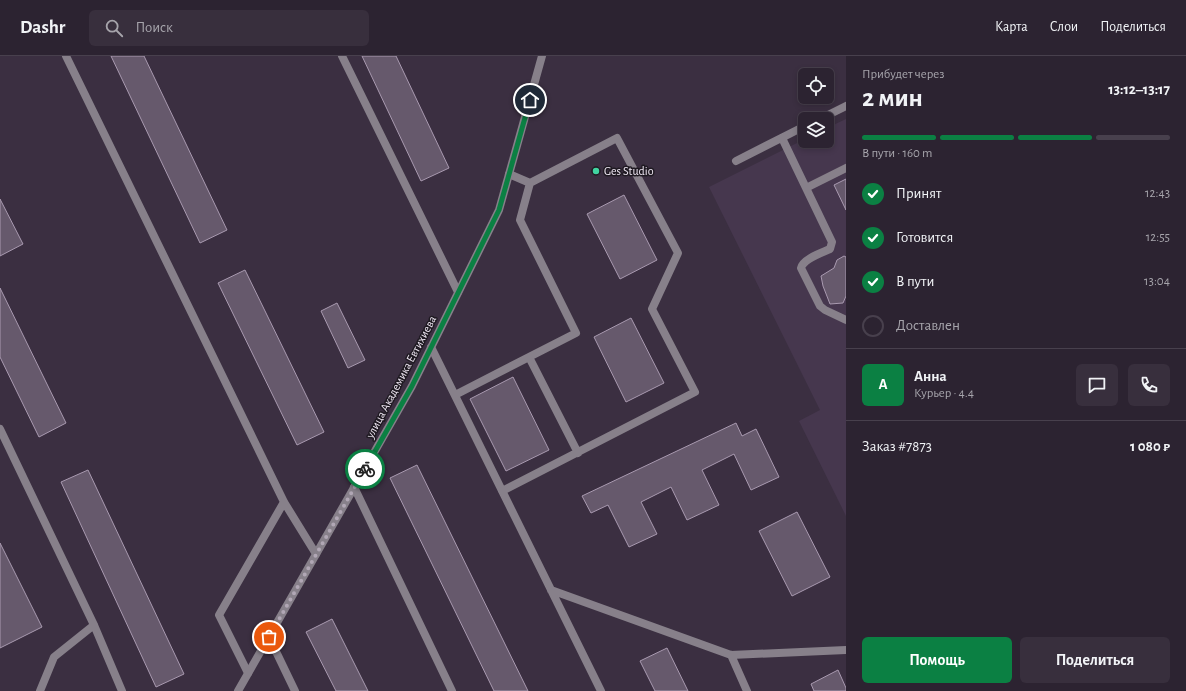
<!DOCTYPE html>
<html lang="ru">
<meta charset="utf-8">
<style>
:root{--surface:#2c2331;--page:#382f3d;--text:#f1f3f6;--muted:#a6a4ab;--line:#48404d;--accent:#0b8043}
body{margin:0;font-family:"Alegreya Sans",sans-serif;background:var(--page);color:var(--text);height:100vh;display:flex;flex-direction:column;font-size:15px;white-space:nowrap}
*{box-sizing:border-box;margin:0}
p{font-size:13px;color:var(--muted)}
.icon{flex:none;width:22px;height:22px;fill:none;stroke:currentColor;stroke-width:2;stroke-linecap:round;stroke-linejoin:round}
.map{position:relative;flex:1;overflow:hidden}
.side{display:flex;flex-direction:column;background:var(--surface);width:340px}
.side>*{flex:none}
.fabs{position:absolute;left:798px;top:12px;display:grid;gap:8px}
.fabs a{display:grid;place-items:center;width:36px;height:36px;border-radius:6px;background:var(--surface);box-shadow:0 2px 6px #0003,0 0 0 1px var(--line);font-size:20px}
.pin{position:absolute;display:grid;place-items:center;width:34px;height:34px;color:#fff;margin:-17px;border:2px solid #fff;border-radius:50%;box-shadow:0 1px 4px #0007}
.courier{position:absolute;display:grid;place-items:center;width:40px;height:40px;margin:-20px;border:3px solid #0b8043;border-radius:50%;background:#fff;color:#222;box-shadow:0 1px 5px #0007}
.overview em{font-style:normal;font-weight:700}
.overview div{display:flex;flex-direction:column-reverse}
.overview{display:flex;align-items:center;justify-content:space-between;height:68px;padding:0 16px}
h1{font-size:26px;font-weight:700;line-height:30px}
.bar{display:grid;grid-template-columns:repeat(4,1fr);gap:6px 4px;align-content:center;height:48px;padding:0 16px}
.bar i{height:5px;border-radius:3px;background:var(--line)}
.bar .on{background:var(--accent)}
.bar p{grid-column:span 4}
.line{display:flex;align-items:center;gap:10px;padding:0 16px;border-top:1px solid var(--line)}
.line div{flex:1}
.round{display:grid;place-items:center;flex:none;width:42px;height:42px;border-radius:6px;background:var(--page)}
ol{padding:0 16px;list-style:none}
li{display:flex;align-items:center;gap:12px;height:44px}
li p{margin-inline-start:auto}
li .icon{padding:4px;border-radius:50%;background:var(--accent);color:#fff;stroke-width:4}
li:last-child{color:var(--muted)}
li i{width:22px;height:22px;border:2px solid var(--line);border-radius:50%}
.cta{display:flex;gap:8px;margin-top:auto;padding:8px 16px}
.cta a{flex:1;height:46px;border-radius:6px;background:var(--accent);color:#fff;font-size:16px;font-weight:700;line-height:46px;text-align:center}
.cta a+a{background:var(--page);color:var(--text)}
header{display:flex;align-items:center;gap:24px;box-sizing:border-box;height:56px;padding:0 20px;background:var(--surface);border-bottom:1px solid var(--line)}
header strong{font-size:19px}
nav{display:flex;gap:22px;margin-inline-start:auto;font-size:14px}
.search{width:280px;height:36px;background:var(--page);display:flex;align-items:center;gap:10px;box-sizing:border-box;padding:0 14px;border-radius:6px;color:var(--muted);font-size:15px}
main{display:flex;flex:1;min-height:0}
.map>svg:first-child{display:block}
</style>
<header>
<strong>Dashr</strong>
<div class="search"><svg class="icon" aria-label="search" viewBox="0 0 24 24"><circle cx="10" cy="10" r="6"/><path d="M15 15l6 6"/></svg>Поиск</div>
<nav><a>Карта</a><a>Слои</a><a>Поделиться</a></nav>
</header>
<main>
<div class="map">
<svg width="846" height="635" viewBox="0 0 846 635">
<rect width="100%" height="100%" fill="#3b2f41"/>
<path fill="#46374e" d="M846,63V460L799,365L820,354L709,131L805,83V85H827V72Z"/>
<path fill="#66596c" stroke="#a99ab0" d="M111,0H144L227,174L200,187Z
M362,0H396L449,112L421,125Z
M846,123V154L834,129Z
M624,139L657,204L620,223L587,158Z
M0,143L23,188L0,200Z
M844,200L846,201V240L843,247L830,248L823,230L821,220L834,212L837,204Z
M245,214L324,376L297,389L218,227Z
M0,232L66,367L39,381L0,301Z
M337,247L365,304L348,312L321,255Z
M631,262L664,327L626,346L594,281Z
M513,321L549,394L506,415L470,343Z
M736,367L742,380L756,373L779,421L751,434L734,398L702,414L719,449L687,464L671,431L641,446L657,478L629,491L608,449L591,457L582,440Z
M417,409L528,635H494L390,422Z
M88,414L184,618L156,631L61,426Z
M797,456L830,521L792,540L759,475Z
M0,487L42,571L0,592Z
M332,563L368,635H336L306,576Z
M667,592L688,635H655L640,605Z
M838,614L846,632V635H814L811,628Z"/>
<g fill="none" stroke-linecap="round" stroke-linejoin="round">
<path stroke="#87808a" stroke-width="8" d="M66,0L284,446L316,498
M342,0L458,236
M820,63L846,50
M782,82L832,186L830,193C821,197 803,203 801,212L820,250L825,254L846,264
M736,105L805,70
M509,118L530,127
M806,132L846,112
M431,291L601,635
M529,301L578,397
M455,339L576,277L520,164L530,127L617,82L678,197L652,253L695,336L502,435
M0,373L94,569L122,635
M354,431L452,635
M551,534L731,599L846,594
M269,581L295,635
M731,599L747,635
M248,617L219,559L284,446
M40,635L54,601L94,569"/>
<path stroke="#87808a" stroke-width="8" d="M238,635L412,330L499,154L542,0"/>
</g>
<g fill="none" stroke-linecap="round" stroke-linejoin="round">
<path stroke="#b1a7b5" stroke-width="4" stroke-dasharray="0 7.2" d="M269,581L365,413"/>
<path stroke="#0b8043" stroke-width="5" d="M365,413L412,330L499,154L530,44"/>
</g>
<circle fill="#41d4a1" stroke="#1f1a22" stroke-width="1.5" cx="596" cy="115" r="4"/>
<g text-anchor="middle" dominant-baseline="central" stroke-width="3" stroke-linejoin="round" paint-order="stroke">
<g font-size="12" fill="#f0e8f4" stroke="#1f1a22" text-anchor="start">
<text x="604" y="115">Ges Studio</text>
</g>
<g font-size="12" fill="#f0e8f4" stroke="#1f1a22">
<text transform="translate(401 321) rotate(-62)">улица Академика Евтихиева</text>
</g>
</g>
</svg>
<div class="fabs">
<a><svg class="icon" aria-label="locate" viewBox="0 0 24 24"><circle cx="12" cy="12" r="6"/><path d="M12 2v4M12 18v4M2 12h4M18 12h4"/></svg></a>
<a><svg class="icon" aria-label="layers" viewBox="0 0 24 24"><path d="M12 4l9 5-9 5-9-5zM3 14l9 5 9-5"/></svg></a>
</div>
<div class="pin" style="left:269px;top:581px;background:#ea580c"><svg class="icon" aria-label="bag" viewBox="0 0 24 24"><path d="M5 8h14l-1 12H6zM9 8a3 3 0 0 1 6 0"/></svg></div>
<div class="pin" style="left:530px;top:44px;background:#1f2937"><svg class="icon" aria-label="home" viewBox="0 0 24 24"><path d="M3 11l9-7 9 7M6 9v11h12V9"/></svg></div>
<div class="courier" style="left:365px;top:413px"><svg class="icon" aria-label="bike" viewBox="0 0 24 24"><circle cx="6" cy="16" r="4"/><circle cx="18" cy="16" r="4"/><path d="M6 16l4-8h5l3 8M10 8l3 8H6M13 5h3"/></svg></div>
</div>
<section class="side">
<div class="overview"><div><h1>2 мин</h1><p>Прибудет через</p></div><em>13:12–13:17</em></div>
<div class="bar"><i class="on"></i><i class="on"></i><i class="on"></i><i></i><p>В пути · 160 m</p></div>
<ol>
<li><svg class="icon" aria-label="check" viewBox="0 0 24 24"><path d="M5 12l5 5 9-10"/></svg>Принят<p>12:43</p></li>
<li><svg class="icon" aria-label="check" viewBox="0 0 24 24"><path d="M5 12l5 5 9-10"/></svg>Готовится<p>12:55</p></li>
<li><svg class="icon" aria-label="check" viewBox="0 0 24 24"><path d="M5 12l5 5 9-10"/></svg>В пути<p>13:04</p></li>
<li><i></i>Доставлен</li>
</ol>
<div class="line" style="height:72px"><b class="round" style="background:var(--accent);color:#fff">А</b><div><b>Анна</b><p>Курьер · 4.4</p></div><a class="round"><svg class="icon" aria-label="chat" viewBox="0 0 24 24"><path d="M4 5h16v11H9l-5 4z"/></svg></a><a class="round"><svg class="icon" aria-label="phone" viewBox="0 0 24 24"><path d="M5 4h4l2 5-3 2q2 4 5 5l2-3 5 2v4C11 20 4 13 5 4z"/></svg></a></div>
<div class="line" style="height:52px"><div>Заказ #7873</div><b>1 080 ₽</b></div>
<div class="cta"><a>Помощь</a><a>Поделиться</a></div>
</section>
</main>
